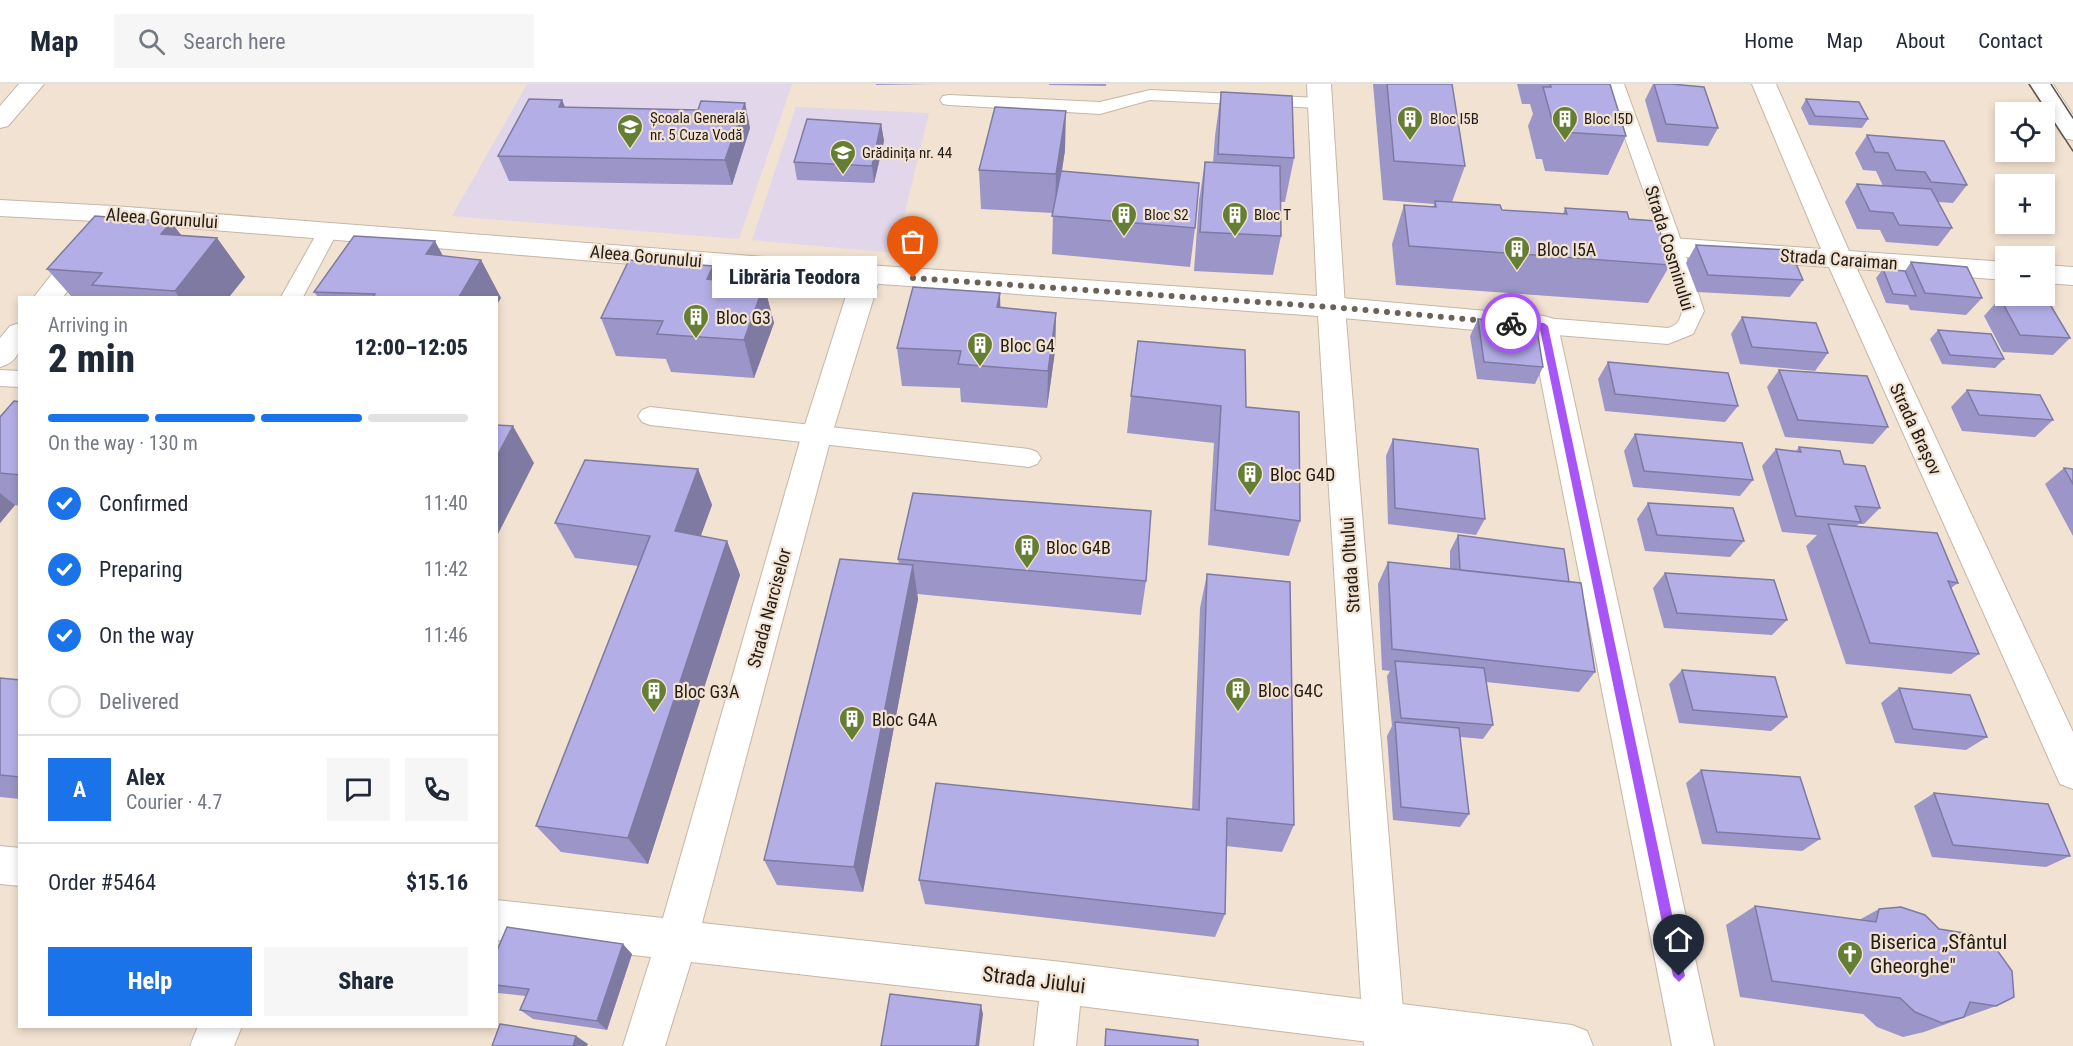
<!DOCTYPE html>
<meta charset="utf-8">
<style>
:root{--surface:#fff;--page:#f6f6f7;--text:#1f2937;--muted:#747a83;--line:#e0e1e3;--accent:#1a73e8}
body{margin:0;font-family:"Roboto Condensed",sans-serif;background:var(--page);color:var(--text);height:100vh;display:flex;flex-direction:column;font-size:22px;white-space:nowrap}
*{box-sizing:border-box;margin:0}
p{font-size:20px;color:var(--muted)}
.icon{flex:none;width:33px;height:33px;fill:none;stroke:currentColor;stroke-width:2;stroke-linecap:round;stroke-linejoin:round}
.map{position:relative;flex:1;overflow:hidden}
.panel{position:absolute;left:18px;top:212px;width:480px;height:732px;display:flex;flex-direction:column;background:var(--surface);border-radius:0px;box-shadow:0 3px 9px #0003}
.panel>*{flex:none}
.fabs{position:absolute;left:1995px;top:18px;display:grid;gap:12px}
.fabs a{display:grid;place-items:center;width:60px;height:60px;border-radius:0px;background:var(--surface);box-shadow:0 3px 9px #0003;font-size:30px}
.pin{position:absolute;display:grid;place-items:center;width:51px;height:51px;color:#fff;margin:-62px -26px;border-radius:50% 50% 50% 0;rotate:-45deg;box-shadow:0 0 6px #0007}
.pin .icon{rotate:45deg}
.courier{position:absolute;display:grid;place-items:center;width:60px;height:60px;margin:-30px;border:4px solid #a855f7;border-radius:50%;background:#fff;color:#222;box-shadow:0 2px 8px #0007}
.bubble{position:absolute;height:42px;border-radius:0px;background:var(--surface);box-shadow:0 3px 9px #0003;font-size:20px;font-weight:800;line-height:42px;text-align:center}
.headline em{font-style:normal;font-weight:800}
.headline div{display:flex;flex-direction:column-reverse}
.headline{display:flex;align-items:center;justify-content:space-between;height:102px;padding:0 30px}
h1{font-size:39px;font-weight:800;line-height:45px}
.bar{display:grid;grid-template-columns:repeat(4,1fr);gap:9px 6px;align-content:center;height:72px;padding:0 30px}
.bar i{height:8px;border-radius:4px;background:var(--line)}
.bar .active{background:var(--accent)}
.bar p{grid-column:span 4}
.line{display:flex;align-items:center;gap:15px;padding:0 30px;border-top:2px solid var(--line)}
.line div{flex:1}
.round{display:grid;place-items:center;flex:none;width:63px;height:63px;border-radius:0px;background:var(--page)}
ol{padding:0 30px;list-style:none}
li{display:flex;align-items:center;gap:18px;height:66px}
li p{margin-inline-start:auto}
li .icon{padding:6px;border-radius:50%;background:var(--accent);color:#fff;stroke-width:4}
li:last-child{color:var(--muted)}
li i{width:33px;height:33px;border:3px solid var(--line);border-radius:50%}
.primary-button{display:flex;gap:12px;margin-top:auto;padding:12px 30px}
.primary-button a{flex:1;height:69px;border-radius:0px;background:var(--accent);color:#fff;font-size:24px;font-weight:800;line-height:69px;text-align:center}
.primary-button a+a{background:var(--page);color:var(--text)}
header{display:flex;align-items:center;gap:36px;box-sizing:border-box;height:84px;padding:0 30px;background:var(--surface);border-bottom:2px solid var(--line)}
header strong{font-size:28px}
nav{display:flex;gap:33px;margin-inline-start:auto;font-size:21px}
.search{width:420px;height:54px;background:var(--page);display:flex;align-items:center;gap:15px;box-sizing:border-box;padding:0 21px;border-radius:0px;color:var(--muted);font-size:22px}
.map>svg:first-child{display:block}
</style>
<header>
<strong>Map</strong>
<div class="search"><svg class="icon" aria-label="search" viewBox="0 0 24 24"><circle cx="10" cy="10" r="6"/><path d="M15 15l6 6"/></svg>Search here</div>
<nav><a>Home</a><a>Map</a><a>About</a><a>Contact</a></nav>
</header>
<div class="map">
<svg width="2073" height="962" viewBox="0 0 2073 962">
<rect width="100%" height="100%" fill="#f2e2d1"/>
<path fill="#e2d6ea" d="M527,0H792L739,155L452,132Z
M796,23L929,29L895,169L752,156Z"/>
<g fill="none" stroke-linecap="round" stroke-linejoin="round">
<defs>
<path id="service" d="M1606,0H1624L1678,148L1704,227L1693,250L1668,260L1544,250L1536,247L1533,242L1536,237L1544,234L1668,244C1678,241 1680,236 1682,227L1658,148Z
M1150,6L1320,14L1326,15L1329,19L1326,23L1320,24L1150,16L1100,30L949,21L943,20L940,16L943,12L949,11L1100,18Z
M328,140L335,142L338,147L303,213H281L321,142Z
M0,286L20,287V303L0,302Z
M650,323L1029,365L1037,368L1041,374L1037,380L1029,383L650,341L642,338L638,332L642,326Z"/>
<path id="minor" d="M1752,0H1776L1849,167L2006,178V196L1857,185L2073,648V705L2060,700L1829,183L1672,172L1663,169L1659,163L1663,157L1672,154L1821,165Z
M86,155L95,158L99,164L63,213H34L77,158Z
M867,181L877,184L881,190L832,350L702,839L1062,878L1572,941L1587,947L1593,962H1401L1080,922L1076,962H1034L1039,917L691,878L665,962H623L651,873L496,856V816L663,834L802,350L853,190L857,184Z
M2044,181L2073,183V201L2044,199Z
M1331,213L1544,232L1554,235L1558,242L1714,962H1672L1532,251L1331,233L1321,230L1317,223L1321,216Z
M20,239C20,260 24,276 0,283V254L10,242Z
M0,762L20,764V802L0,800Z
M198,942H242L234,962H190Z"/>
<path id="tertiary" d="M19,0H44L8,42L0,44V22Z
M1307,0H1331L1345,223L1406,962H1364L1318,232L867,199L114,138L0,132V116L114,122L867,181L1317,212Z
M2029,0H2053L2073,31V56L2064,54Z"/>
</defs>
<use href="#service" stroke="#c6b6a6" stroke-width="2"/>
<use href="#minor" stroke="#c6b6a6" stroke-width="2"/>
<use href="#tertiary" stroke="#c6b6a6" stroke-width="2"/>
<use href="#service" fill="#fff" fill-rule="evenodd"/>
<use href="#minor" fill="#fff" fill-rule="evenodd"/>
<use href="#tertiary" fill="#fff" fill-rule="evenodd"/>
<path stroke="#5e554c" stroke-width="1.5" d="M2029,0L2073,67
M2051,0L2073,34"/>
</g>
<path fill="#9b96c7" d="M876,0H933L876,1Z
M1049,0H1106V2L1049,1Z
M1373,0H1452L1465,82L1452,118L1502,126L1563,130L1565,124L1629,135L1670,181L1648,219L1396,201L1392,160L1404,121L1433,123L1434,120L1383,116Z
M1517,0H1610L1626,52L1608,91L1545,87L1542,75H1536L1528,42L1533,30L1530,20H1522Z
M1646,0H1681L1718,44L1708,62L1657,58L1645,16L1653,0Z
M1221,8L1294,74L1285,118H1281V152L1273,191L1194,187L1199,117L1205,78L1213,79L1215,52Z
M1806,15L1868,35L1862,44L1809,41L1801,24Z
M562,16L565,23L698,26L745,19L750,44L732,101L509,97L498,72Z
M881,40L884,57L874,99L797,96L794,78Z
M1867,51L1967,101L1953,119L1938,118L1952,144L1938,162L1886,158L1880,146L1857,145L1845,118L1857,100L1883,102L1876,87L1863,86L1855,69Z
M1065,66L1062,87L1195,144L1190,183L1052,170L1053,129L981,125L979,86Z
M182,151L217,154L245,193L229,213H72L47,185Z
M1696,161L1803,196L1790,213L1697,208L1686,179Z
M443,172L481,176L501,214L496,213H318L314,208Z
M1911,178L1982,214L1966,231L1910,226L1908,221L1886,219L1876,194L1883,185L1905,187Z
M713,182L717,196L764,201L774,239L754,294L671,288L666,275L616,272L601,234Z
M2000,214L2070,254L2053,271L2003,268L1984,232Z
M1001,224L1056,229L1055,267L1047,324L961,318L960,304L902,302L897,264Z
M1742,233L1828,269L1815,287L1740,280L1731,250Z
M1478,235L1543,283L1535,300L1477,295L1470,252Z
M1938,246L2004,275L1995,284L1942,280L1930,255Z
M1608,278L1738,322L1725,338L1605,327L1598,295Z
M1779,286L1888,343L1873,360L1785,353L1767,303Z
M1967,306L2053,336L2035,353L1962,347L1951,323Z
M1131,312L1246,323L1300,437L1289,472L1208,461L1214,359L1127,349Z
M20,318V422L15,421L0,439V333Z
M1635,350L1753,396L1740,412L1633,403L1624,367Z
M1393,355L1485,435L1476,451L1388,440L1386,372Z
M1799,363L1844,380L1880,424L1864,440H1859L1856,442L1958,499L1951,504L1979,570L1951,590L1846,580L1806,462L1817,451L1782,448L1762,382L1776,365L1796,367Z
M2064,384L2073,385V452L2045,400Z
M698,385L712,421L700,452L727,457L740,491L648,780L561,768L536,742L638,482L575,474L555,439Z
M1648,419L1744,457L1730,473L1645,467L1637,435Z
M1458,451L1569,498L1595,588L1579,608L1486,598L1493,641L1483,655L1460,653L1469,730L1460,743L1393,736L1387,652L1392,642L1387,592L1390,587L1382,586L1378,500L1388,478L1450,485V467Z
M898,475L1146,497L1141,531L917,510L918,515L863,808L777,801L764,776L899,480Z
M1665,489L1787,536L1772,551L1664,544L1653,504Z
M1207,490L1294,741L1282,768L1226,762L1225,830L1215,853L925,820L919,796L1192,726L1200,524Z
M1682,586L1787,633L1771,647L1679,639L1669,600Z
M0,594L20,596V715L0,713Z
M1899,604L1987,653L1966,666L1895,659L1881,619Z
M1701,686L1820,755L1802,767L1702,760L1686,699Z
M1934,709L2070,772L2046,783L1932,773L1914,722Z
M1755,822L1859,836L1879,825L1996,922L1924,948L1903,953L1877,943L1863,930L1740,913L1726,841Z
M496,869L632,870L607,946L533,935L520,926L526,912L498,909L496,908Z"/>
<path fill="#7e7aa2" d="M562,16L572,41L559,23Z
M745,19L750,44L732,101L725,76Z
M1066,27L1065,66L1055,129L1056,90Z
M881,40L884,57L874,99L872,82Z
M171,138L200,175L217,154L245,193L229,213H179L175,207L161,150Z
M435,157L456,196L426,170Z
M481,176L501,214L496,222V213H459Z
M713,182L725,220L707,195Z
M764,201L774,239L754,294L744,256Z
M1000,209L1001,247L997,223Z
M1056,229L1055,267L1047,324L1048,287Z
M513,342L534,379L496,454V374Z
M698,385L712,421L690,482L675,447Z
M0,409L15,421L0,439Z
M727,457L740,491L648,780L628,754Z
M913,481L918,515L863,808L854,783Z
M623,860L632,870L607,946L597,937Z
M981,921L983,930L979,962H976Z
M576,952L588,960L587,962H573Z"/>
<path fill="#b4aee7" stroke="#7e7aa2" stroke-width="1.5" d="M1387,0H1452L1465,82L1394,77Z
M1550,0H1610L1626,52L1561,48L1558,37L1552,36L1543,3H1551Z
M1654,0H1671L1704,3L1718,44L1666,40Z
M1221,8L1292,12L1294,74L1218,70Z
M529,15L562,16L559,23L698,26L701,17L745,19L725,76L498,72Z
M1806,15L1859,18L1868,35L1815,32Z
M995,23L1066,27L1056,90L979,86Z
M807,35L881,40L872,82L794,78Z
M1867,51L1944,57L1967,101L1931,98L1925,88L1896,86L1888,69L1875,68Z
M1205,78L1280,82L1281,152L1200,148Z
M1061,87L1199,99L1195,144L1052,132Z
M1857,100L1931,105L1952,144L1899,141L1893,129L1870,127Z
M1435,117L1500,121L1502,126L1567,130L1565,124L1627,128L1629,135L1657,137L1670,181L1409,162L1404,121L1436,123Z
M95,132L171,138L161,150L217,154L175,207L92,201L102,189L47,185Z
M354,152L435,157L426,170L481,176L459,213H373L375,210L314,208Z
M1696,161L1790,166L1803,196L1708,191Z
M629,176L713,182L707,195L764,201L744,256L657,250L663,237L601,234Z
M1911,178L1967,183L1982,214L1925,209Z
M1883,185L1905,187L1916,212L1893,210Z
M913,203L1000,209L997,223L1056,229L1048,287L958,280L961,267L897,264Z
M2000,214L2048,217L2070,254L2020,251Z
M1742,233L1816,239L1828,269L1752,263Z
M1478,235L1536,240L1543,283L1484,278Z
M1938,246L1991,250L2004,275L1950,271Z
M1138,257L1245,266L1246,323L1299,328L1300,437L1215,426L1221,322L1131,312Z
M1608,278L1728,289L1738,322L1615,310Z
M1779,286L1867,292L1888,343L1798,336Z
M1967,306L2040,311L2053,336L1979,331Z
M14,317L20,318V391L0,389V333Z
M496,341L513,342L496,374Z
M1635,350L1742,359L1753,396L1644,387Z
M1393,355L1478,365L1485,435L1395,424Z
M1799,363L1840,367L1844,380L1865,382L1880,424L1855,422L1861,438L1796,432L1776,365L1801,368Z
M585,376L698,385L675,447L727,457L628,754L536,742L650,452L555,439Z
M2064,384L2073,385V400Z
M913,409L1151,427L1146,497L898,475Z
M1648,419L1733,424L1744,457L1657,451Z
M1828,440L1937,449L1958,499L1948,497L1979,570L1870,559Z
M1458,451L1564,465L1569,498L1460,486Z
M840,475L913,481L854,783L764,776Z
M1388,478L1581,499L1595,588L1392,565Z
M1665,489L1774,496L1787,536L1677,529Z
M1207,490L1290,498L1294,741L1227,734L1225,830L919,796L936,699L1199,726Z
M1395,577L1484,584L1493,641L1401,634Z
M1682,586L1775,593L1787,633L1693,626Z
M0,594L20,596V693L0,691Z
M1899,604L1970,611L1987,653L1913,645Z
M1395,638L1459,644L1469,730L1401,723Z
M1701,686L1800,693L1820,755L1717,748Z
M1934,709L2048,720L2070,772L1953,761Z
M1755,822L1876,838L1879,825L1901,823L1925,831L1939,845L1971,850L1997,866L2012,887L2014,913L1996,922L1970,918L1964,933L1942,939L1915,928L1900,914L1772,897Z
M507,843L623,860L597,937L520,926L529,905L496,901V869Z
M890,910L981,921L976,962H881Z
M500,940L576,952L573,962H492Z
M1106,945L1198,956V962H1105Z"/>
<path fill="#a855f7" d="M1511,236L1544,239L1548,242L1685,892L1679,898L1673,892L1540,245L1508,241V237Z"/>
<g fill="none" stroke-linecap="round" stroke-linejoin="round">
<path stroke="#6b6258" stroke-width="6" stroke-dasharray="0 10.8" d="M913,194L1331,223L1511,239"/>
</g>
<defs>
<symbol id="building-pin" viewBox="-11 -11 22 30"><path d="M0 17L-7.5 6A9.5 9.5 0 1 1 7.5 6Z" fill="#647f33" stroke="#f2e2d1"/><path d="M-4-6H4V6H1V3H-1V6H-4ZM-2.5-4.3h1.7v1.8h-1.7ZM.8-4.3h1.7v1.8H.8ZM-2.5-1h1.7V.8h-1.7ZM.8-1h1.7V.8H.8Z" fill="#fff"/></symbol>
<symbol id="school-pin" viewBox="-11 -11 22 30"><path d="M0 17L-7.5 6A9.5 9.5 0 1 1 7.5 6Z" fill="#647f33" stroke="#f2e2d1"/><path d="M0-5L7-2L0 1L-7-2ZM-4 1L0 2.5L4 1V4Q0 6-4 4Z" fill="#fff"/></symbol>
<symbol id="church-pin" viewBox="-11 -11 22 30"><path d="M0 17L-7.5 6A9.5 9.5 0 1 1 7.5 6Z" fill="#647f33" stroke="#f2e2d1"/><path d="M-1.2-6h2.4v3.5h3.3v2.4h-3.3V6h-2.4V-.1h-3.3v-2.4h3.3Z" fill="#fff"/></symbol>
</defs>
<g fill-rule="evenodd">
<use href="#building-pin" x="1395" y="20" width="30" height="40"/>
<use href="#building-pin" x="1550" y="20" width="30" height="40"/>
<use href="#school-pin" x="615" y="28" width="30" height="40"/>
<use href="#school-pin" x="828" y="54" width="30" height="40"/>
<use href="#building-pin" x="1109" y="116" width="30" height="40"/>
<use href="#building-pin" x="1220" y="116" width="30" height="40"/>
<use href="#building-pin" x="1502" y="150" width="30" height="40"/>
<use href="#building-pin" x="681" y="218" width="30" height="40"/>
<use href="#building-pin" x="965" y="246" width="30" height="40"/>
<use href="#building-pin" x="1235" y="375" width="30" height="40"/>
<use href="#building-pin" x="1012" y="448" width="30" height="40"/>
<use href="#building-pin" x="1223" y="591" width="30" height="40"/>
<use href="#building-pin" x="639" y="592" width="30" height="40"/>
<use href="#building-pin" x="837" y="620" width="30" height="40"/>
<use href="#church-pin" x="1835" y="855" width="30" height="40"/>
</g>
<g text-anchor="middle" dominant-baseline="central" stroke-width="4.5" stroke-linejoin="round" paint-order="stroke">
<g font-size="15" fill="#231d17" stroke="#f2e2d1" text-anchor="start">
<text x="650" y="34">Școala Generală<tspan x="650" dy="17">nr. 5 Cuza Vodă</tspan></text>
<text x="1430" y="35">Bloc I5B</text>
<text x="1584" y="35">Bloc I5D</text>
<text x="862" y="69">Grădinița nr. 44</text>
<text x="1144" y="131">Bloc S2</text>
<text x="1254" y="131">Bloc T</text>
</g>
<g font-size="18" fill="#231d17" stroke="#f2e2d1">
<text transform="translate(162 134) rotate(4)">Aleea Gorunului</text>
<text transform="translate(1670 164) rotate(73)">Strada Cosminului</text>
<text transform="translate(646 172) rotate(5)">Aleea Gorunului</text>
<text transform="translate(1839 175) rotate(4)">Strada Caraiman</text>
<text transform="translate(1916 345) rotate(65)">Strada Brașov</text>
<text transform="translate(1350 481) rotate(-94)">Strada Oltului</text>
<text transform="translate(769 524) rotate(-75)">Strada Narciselor</text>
</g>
<g font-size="18" fill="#231d17" stroke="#f2e2d1" text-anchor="start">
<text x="1537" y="165">Bloc I5A</text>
<text x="716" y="233">Bloc G3</text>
<text x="1000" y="261">Bloc G4</text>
<text x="1270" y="390">Bloc G4D</text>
<text x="1046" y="463">Bloc G4B</text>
<text x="1258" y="606">Bloc G4C</text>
<text x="674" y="607">Bloc G3A</text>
<text x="872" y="635">Bloc G4A</text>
</g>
<g font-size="21" fill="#231d17" stroke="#f2e2d1" text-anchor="start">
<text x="1870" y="858">Biserica „Sfântul<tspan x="1870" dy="24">Gheorghe"</tspan></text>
</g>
<g font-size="21" fill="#231d17" stroke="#f2e2d1">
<text transform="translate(1034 896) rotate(7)">Strada Jiului</text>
</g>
</g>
</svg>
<div class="fabs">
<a><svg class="icon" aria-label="locate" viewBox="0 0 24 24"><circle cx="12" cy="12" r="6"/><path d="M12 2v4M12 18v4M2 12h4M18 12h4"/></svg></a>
<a>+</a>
<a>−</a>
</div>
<div class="pin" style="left:913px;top:194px;background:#ea580c"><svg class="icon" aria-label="bag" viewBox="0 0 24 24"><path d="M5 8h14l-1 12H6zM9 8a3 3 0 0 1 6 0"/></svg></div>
<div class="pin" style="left:1679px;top:892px;background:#1f2937"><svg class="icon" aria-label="home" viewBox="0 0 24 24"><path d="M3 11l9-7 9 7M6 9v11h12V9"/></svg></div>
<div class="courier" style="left:1511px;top:239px"><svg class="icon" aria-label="bike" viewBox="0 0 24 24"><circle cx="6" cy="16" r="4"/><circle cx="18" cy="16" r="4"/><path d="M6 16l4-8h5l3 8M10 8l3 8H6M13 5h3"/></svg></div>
<div class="bubble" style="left:712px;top:172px;width:165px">Librăria Teodora</div>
<section class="panel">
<div class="headline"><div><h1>2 min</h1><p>Arriving in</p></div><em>12:00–12:05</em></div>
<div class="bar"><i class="active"></i><i class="active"></i><i class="active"></i><i></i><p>On the way · 130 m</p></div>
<ol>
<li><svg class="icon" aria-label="check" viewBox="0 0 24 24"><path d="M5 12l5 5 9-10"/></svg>Confirmed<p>11:40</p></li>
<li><svg class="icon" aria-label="check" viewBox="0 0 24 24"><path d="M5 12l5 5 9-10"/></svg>Preparing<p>11:42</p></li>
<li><svg class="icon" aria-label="check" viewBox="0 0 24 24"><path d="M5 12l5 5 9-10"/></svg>On the way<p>11:46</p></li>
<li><i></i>Delivered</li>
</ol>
<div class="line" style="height:108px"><b class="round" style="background:var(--accent);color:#fff">A</b><div><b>Alex</b><p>Courier · 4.7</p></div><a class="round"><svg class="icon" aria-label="chat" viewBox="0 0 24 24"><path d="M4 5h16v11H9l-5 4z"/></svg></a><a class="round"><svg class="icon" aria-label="phone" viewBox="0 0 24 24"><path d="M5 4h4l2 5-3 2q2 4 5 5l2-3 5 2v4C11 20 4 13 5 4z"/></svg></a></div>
<div class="line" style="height:78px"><div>Order #5464</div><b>$15.16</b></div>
<div class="primary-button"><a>Help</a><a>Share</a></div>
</section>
</div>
